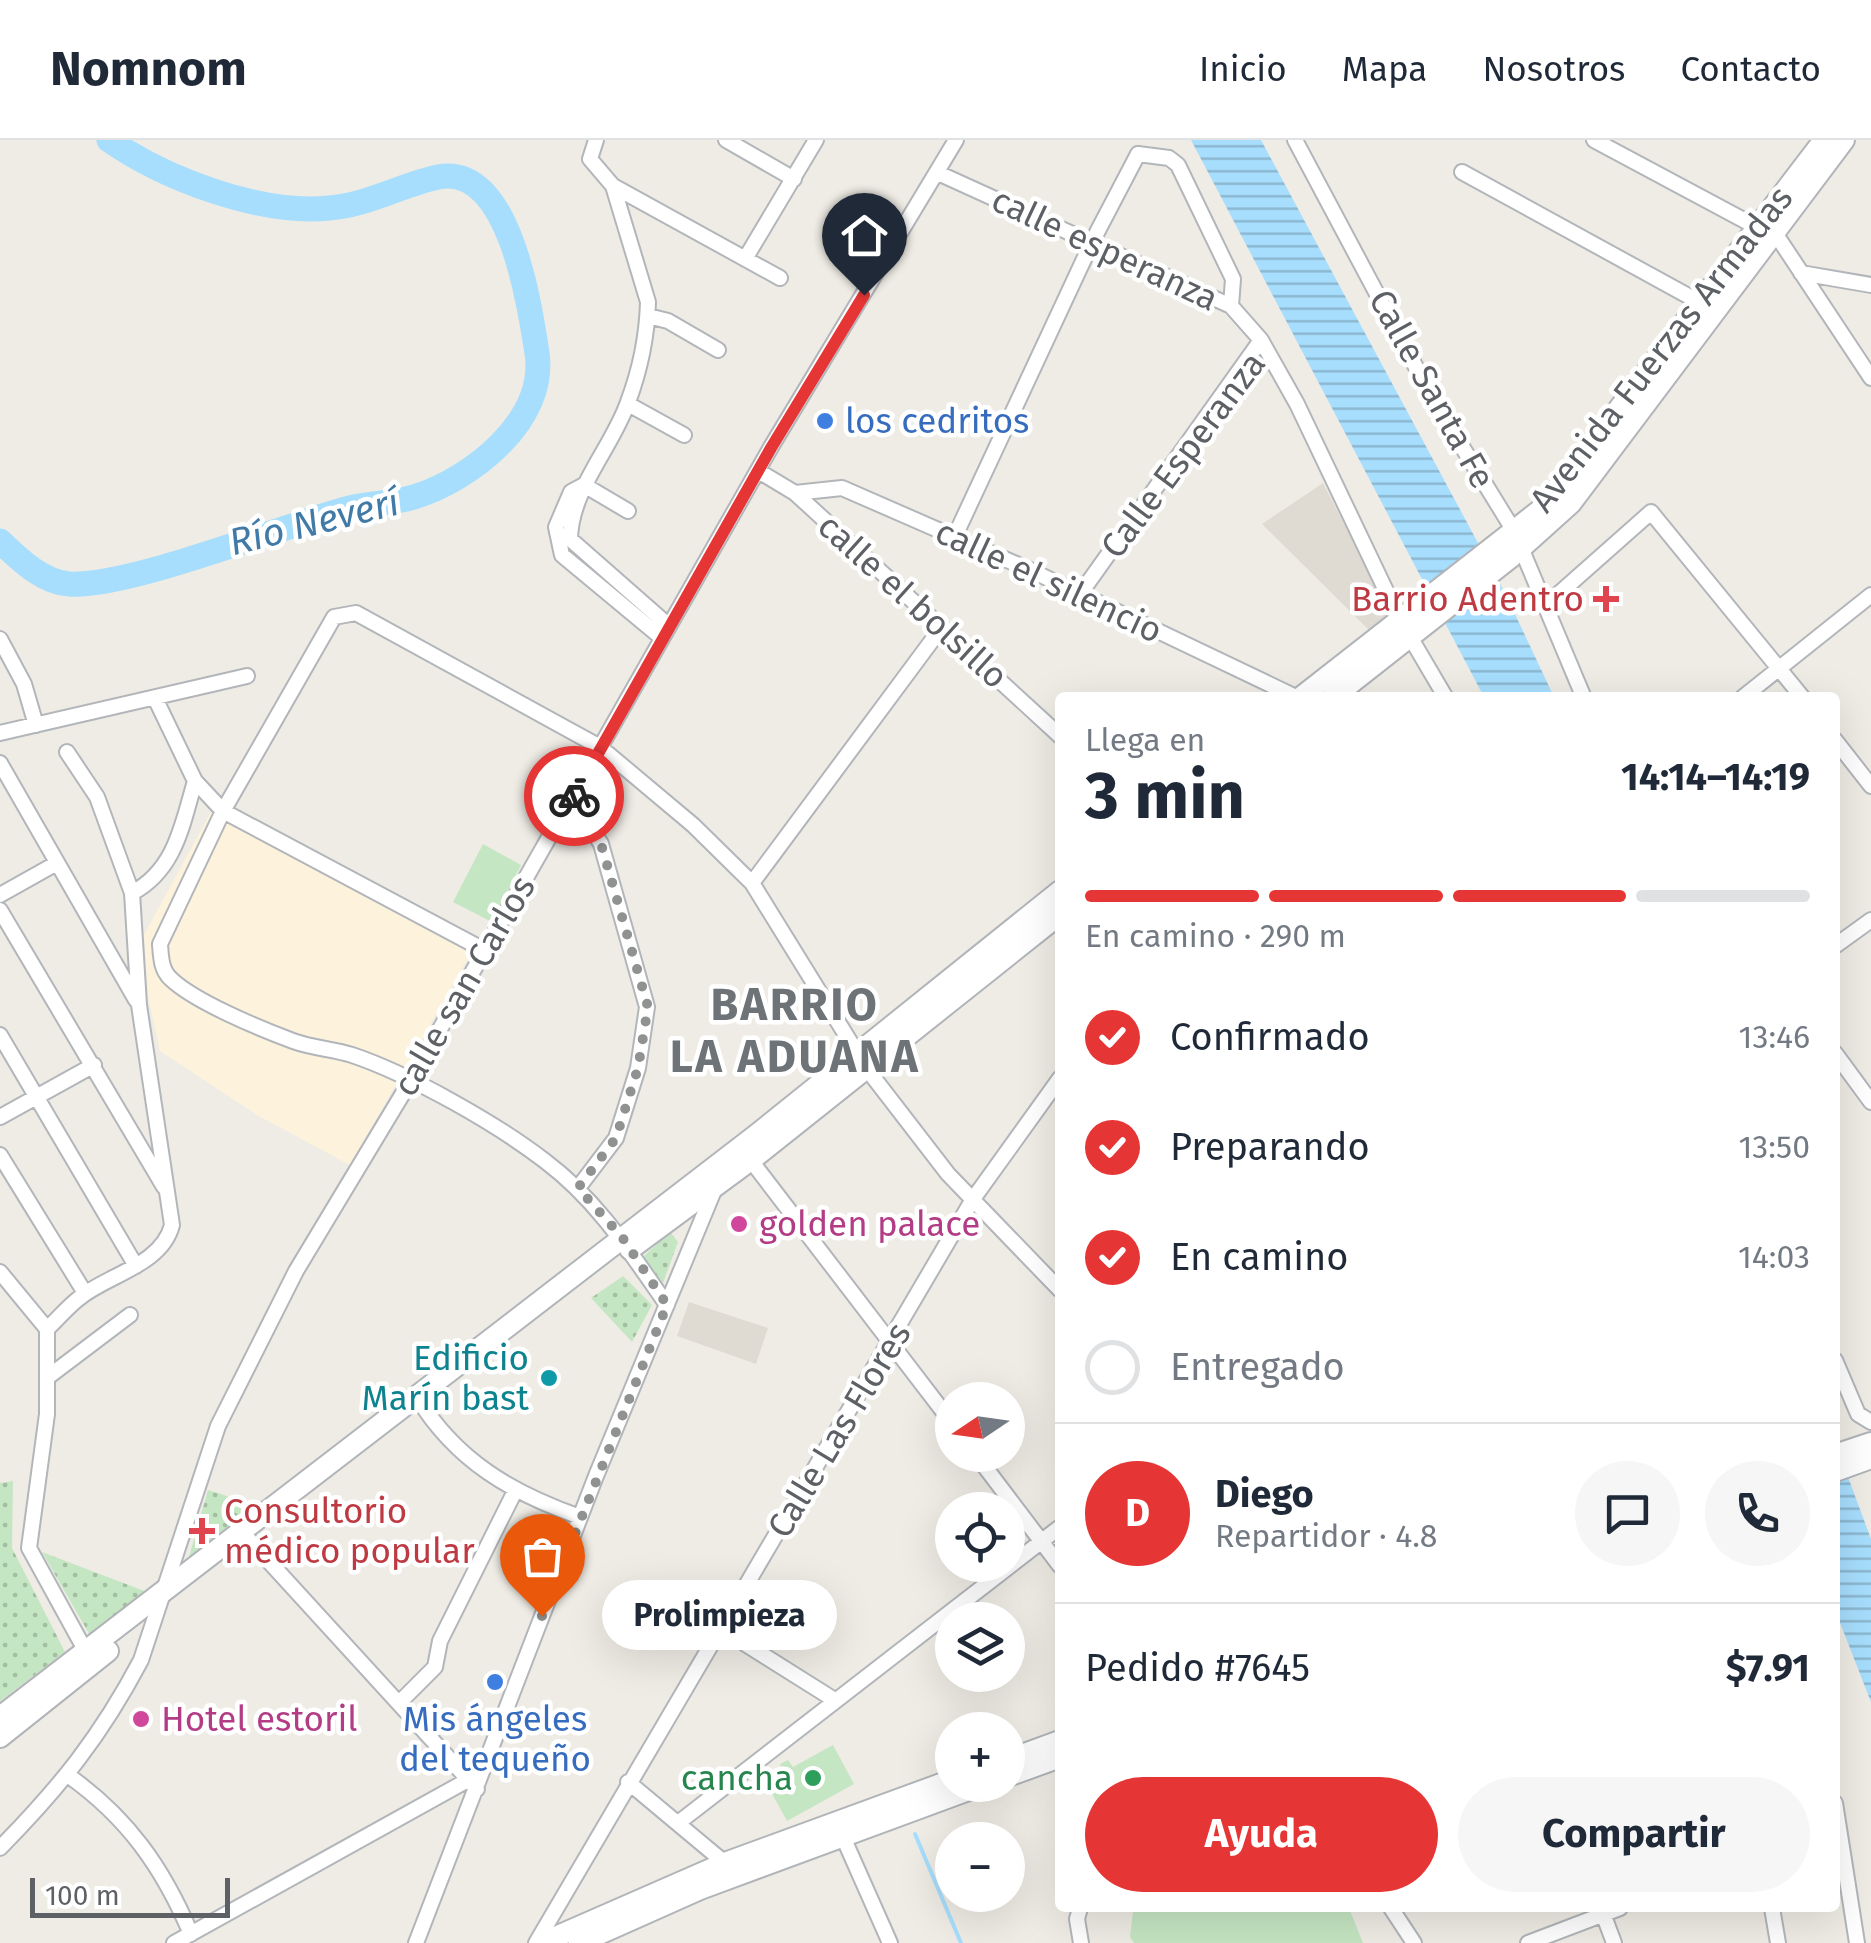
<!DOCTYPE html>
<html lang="es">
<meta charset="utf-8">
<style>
:root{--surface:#fff;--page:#f6f6f7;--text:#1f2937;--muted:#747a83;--line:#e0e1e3;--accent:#e53635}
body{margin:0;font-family:"Fira Sans",sans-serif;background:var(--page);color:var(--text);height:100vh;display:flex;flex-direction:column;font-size:38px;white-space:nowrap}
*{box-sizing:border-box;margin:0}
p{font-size:32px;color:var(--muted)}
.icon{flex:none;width:55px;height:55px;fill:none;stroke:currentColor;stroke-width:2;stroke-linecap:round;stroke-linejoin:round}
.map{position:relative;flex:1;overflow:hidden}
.side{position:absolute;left:1055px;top:552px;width:785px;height:1220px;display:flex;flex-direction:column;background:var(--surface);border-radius:10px;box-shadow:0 10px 40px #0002}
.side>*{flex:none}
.needle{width:65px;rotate:257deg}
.tools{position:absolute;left:935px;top:1242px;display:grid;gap:20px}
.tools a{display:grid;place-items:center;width:90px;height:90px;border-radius:50%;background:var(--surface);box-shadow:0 10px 40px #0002;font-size:50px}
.scale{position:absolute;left:30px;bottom:25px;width:200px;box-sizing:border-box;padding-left:10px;border:5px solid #5d6165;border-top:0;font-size:28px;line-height:35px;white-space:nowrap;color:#5d6165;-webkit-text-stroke:8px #fff;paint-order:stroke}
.pin{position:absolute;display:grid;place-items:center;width:85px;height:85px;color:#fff;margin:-102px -42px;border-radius:50% 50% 50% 0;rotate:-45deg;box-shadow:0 0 10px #0007}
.pin .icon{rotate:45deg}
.courier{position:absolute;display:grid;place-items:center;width:100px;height:100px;margin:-50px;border:8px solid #e53635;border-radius:50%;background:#fff;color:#222;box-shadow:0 2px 12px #0007}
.bubble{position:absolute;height:70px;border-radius:35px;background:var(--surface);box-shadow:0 10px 40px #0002;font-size:32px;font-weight:700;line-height:70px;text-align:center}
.headline em{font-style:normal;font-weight:700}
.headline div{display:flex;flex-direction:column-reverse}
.headline{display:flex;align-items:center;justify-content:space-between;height:170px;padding:0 30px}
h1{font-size:65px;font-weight:700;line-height:75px}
.bar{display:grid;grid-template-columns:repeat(4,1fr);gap:15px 10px;align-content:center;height:120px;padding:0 30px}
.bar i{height:12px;border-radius:8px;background:var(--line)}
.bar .selected{background:var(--accent)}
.bar p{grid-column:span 4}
.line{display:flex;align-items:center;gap:25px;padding:0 30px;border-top:2px solid var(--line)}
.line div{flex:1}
.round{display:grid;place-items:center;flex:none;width:105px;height:105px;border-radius:52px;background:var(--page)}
ol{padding:0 30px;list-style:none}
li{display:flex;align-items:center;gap:30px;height:110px}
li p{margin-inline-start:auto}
li .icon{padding:10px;border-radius:50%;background:var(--accent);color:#fff;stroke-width:4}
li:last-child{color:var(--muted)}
li i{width:55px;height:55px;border:5px solid var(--line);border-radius:50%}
.primary-button{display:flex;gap:20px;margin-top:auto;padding:20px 30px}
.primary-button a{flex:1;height:115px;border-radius:60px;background:var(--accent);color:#fff;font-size:40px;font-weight:700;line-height:115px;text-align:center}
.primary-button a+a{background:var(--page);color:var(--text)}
header{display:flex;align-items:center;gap:60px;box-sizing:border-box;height:140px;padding:0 50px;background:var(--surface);border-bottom:2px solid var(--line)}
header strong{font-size:48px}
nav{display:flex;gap:55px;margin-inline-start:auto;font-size:35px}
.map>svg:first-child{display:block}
</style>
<header>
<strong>Nomnom</strong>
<nav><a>Inicio</a><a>Mapa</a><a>Nosotros</a><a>Contacto</a></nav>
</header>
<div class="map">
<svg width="1871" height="1803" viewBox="0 0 1871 1803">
<defs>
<pattern id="park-dots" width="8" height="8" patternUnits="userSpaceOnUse" patternTransform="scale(2.5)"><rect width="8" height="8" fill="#c5e6c2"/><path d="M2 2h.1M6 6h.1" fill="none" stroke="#a3bea1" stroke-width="1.8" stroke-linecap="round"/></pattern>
<pattern id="water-rules" width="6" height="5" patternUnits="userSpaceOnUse" patternTransform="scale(2.5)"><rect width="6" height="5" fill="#a7defd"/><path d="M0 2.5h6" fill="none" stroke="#8bb7d0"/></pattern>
</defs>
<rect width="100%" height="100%" fill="#efece5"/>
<path fill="#fdf3dc" d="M211,672L471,813L350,1025L257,975L160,911L148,856L144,795Z"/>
<path fill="#dfdbd3" d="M1323,343L1391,474L1370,491L1262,384Z
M689,1162L768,1188L756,1224L677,1196Z"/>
<path fill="url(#park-dots)" d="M670,1092L678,1102L663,1143L642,1118Z
M623,1136L652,1165L632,1202L591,1158Z
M13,1341L12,1408L65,1512L0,1561V1343Z
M208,1350L259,1366L187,1424Z
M42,1412L147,1452L91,1497Z"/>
<path fill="#c5e6c2" d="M483,704L521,725L492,782L453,762Z
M833,1605L854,1644L787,1681L766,1643L784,1633L780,1624L788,1620L793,1627Z
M1139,1768H1349L1363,1803H1134L1130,1797L1133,1772Z"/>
<path fill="url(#water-rules)" d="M1191,0H1261L1506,455L1554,557H1484Z
M1835,1302L1871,1399V1562L1835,1470Z"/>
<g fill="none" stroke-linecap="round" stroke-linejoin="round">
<path stroke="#a7defd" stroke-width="4" d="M915,1694L961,1803"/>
<path stroke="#a7defd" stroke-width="25" d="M0,401C19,419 42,442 69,444C116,447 220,409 267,394C296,385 325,374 354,367C374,363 394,363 414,357C472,339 547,280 537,213C530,168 510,22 438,37C401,45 368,65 329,68C260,75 165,39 109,0"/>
<defs>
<path id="street" d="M596,0L590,19L613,46L648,162C647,197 640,230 628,262C612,308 571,349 570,399L669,486
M726,0L794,39
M1295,0L1434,261L1514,391L1584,558
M1594,0L1779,99L1871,238
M1462,32L1701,163
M938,33L1231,166L1261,200
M613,46L780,138
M745,119L816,0
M1801,133L1871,145
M648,176L668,181L718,210
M628,264L684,295
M760,332L795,353L1060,596
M584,345L571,352L556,387L562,415L662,498
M584,345L628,371
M795,353L842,348L1030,430L1298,558
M955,396L1092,102L1138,14L1169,18L1178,25L1233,139L1231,166
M1080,454L1261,200L1297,264L1399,478L1446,558
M1546,465L1651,372L1803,558
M0,499L24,544L36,585
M155,558L195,641L223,671L484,810
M1742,558L1871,455
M0,593L247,536
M1835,600L1871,646
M67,612L97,657L132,753L139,865L172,1085C162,1124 111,1134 82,1156C69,1165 59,1178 47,1189V1274L29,1408L90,1519
M0,623L136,860
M568,667L587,681L601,704L647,867L638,928L616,998L578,1048
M752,743L942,487
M132,753C175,730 182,686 195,641
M0,755L57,723
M0,770L164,1047
M1835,806L1871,780
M0,895L136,1126
M1835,913L1871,962
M0,977L94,925
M746,1014L952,1283
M0,1015L85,1153
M0,1132L47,1189
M667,1165C630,1112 597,1060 545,1021C497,984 409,934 352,915C333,909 312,908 293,901C261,889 195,862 171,839C161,830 161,817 160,804L223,671L334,477L356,473L600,607L693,685L752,743L867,929L948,1034L1060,1150
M1835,1220L1858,1274L1871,1282
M48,1237L130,1175
M417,1257C456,1321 512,1353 580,1377
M976,1315L1060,1426
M242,1392L477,1649
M720,1488L833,1559
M399,1563L435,1527L440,1501L515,1351
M69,1636C128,1678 163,1728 191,1794
M628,1642L725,1723
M1835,1663L1857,1803
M678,1683L1060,1387
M843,1697L890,1803
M0,1708C60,1647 101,1596 141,1520L218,1286L296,1131L411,940L771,307L956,0
M1080,1768L1077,1779L1081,1803
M1391,1768L1414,1803
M1601,1768L1614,1803
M1772,1768L1778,1803
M174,1803L468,1640
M416,1803L596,1336L715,1048
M536,1803L973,1059L1060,938
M1528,1803L1620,1768"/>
<path id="secondary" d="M1300,558L1544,367L1824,0
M1332,558L1510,418L1571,363L1844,0
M630,1109L756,1016L1060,774
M1835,1315L1871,1303
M1835,1331L1871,1318
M0,1577L755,996L1060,751
M0,1597L108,1511
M1008,1620L1060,1601
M1008,1636L1060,1617
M542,1803L725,1723L952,1640
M579,1803L700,1749L982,1645"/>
</defs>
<use href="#street" stroke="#b2b6ba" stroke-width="18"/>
<use href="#secondary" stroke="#b1b5b9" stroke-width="24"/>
<use href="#street" stroke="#fff" stroke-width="14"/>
<use href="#secondary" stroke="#fff" stroke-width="20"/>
</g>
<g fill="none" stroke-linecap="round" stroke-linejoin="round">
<path stroke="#909292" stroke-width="10" stroke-dasharray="0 18" d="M542,1476L667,1165L622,1097L578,1048L616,998L638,928L648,867L601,704L586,681L568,666L574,656"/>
<path stroke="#e53635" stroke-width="12" d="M574,656L771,308L864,155"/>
</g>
<g fill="#3f7fe0" stroke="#fff" stroke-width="4">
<circle cx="825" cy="281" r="10"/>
<circle cx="495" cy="1542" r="10"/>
</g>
<g fill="#e0444e" stroke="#fff" stroke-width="4">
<path d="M1601 444h10v10h10v10h-10v10h-10v-10h-10v-10h10z"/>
<path d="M197 1376h10v10h10v10h-10v10h-10v-10h-10v-10h10z"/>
</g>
<g fill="#d1479c" stroke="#fff" stroke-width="4">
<circle cx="739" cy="1084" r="10"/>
<circle cx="141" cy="1579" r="10"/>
</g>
<circle fill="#0f9aa8" stroke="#fff" stroke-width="4" cx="549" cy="1238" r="10"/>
<circle fill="#2e9e5b" stroke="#fff" stroke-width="4" cx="813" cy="1638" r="10"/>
<g text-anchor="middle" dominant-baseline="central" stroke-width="9" stroke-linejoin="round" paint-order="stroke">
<g font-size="35" fill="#5d6165" stroke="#fff">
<text transform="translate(1105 109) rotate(25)">calle esperanza</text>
<text transform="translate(1661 209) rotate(-52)">Avenida Fuerzas Armadas</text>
<text transform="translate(1432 249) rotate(61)">Calle Santa Fe</text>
<text transform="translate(1183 315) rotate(-53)">Calle Esperanza</text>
<text transform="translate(1049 441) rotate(25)">calle el silencio</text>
<text transform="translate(913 461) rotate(42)">calle el bolsillo</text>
<text transform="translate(464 846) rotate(-60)">calle san Carlos</text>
<text transform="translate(839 1290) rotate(-59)">Calle Las Flores</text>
</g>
<g font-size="35" fill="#366cbe" stroke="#fff" text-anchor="start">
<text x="845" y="281">los cedritos</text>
<text x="495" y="1579" text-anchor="middle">Mis ángeles<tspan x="495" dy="40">del tequeño</tspan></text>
</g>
<g font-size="35" fill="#be3a42" stroke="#fff" text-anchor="end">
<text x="1584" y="459">Barrio Adentro</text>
<text x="224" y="1371" text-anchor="start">Consultorio<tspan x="224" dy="40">médico popular</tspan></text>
</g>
<g font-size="35" fill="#b23c85" stroke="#fff" text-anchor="start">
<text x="759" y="1084">golden palace</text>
<text x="161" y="1579">Hotel estoril</text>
</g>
<g font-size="35" fill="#0d838f" stroke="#fff" text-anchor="end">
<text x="529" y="1218">Edificio<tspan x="529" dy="40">Marín bast</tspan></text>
</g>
<g font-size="35" fill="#27864d" stroke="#fff" text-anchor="end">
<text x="793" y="1638">cancha</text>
</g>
<g font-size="38" font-style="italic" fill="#417aa7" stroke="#fff">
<text transform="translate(314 382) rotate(-14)">Río Neverí</text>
</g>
<g font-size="45" font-weight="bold" letter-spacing="2.5" fill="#6e7377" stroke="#fff">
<text x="795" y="865">BARRIO<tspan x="795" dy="52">LA ADUANA</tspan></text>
</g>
</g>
</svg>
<div class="tools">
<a><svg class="needle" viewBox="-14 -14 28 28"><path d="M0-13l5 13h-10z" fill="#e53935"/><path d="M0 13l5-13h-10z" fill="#747a83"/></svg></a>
<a><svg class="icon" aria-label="locate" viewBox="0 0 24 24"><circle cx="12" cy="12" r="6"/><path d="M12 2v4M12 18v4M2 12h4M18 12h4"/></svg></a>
<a><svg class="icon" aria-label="layers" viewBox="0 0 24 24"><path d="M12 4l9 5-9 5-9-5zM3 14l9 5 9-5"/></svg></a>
<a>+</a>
<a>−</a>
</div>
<div class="scale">100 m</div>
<div class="pin" style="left:542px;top:1476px;background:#ea580c"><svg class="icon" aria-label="bag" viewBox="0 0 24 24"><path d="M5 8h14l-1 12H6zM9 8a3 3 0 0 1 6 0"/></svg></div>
<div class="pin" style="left:864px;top:155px;background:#1f2937"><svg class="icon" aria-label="home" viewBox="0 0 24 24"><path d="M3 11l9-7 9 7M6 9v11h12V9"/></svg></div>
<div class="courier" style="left:574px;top:656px"><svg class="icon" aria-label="bike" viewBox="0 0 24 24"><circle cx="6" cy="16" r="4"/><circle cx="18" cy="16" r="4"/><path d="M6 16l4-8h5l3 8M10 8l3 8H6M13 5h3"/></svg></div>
<div class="bubble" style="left:602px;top:1440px;width:235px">Prolimpieza</div>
<section class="side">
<div class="headline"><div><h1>3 min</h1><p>Llega en</p></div><em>14:14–14:19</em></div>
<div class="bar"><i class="selected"></i><i class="selected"></i><i class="selected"></i><i></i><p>En camino · 290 m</p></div>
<ol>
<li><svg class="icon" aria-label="check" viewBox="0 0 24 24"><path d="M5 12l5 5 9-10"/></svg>Confirmado<p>13:46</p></li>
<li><svg class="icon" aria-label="check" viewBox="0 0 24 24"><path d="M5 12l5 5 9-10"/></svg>Preparando<p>13:50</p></li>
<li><svg class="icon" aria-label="check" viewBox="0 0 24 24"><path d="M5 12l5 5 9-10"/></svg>En camino<p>14:03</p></li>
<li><i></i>Entregado</li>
</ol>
<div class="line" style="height:180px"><b class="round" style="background:var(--accent);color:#fff">D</b><div><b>Diego</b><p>Repartidor · 4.8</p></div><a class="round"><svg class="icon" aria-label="chat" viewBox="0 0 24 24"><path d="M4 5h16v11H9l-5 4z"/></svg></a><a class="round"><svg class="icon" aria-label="phone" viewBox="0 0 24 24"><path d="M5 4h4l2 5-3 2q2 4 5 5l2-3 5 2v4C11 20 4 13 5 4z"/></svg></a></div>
<div class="line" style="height:130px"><div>Pedido #7645</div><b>$7.91</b></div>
<div class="primary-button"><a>Ayuda</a><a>Compartir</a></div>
</section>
</div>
